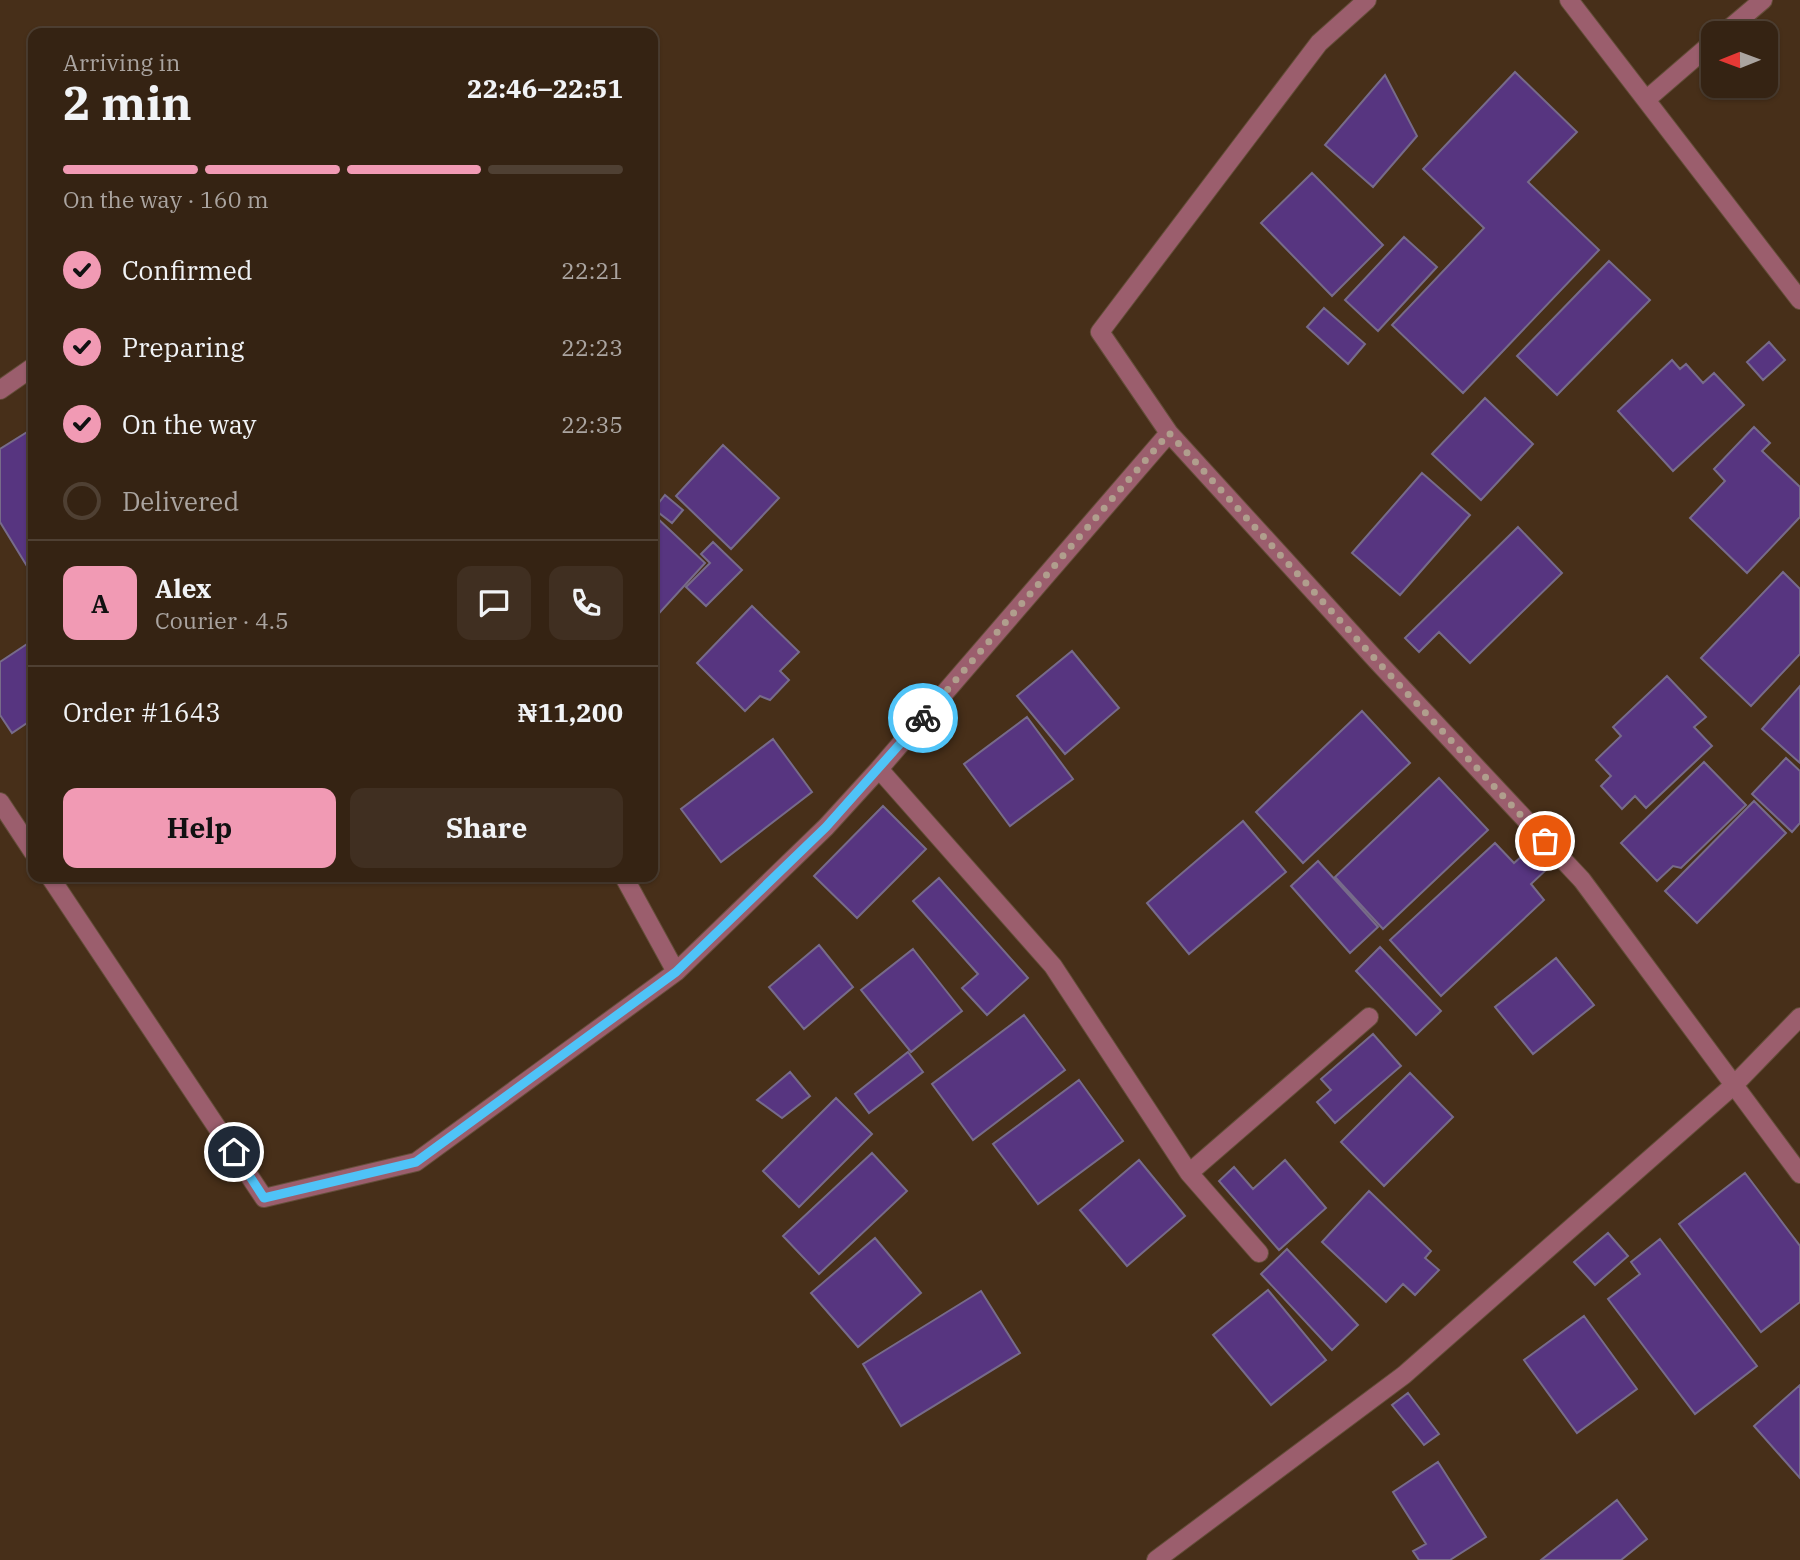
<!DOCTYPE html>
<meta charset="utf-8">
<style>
:root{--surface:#352313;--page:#402f21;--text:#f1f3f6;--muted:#aaa4a0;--line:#4f4033;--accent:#f19ab4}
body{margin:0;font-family:"IBM Plex Serif",serif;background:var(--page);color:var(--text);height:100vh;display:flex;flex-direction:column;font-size:26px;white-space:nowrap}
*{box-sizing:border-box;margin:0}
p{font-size:23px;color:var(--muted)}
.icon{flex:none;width:38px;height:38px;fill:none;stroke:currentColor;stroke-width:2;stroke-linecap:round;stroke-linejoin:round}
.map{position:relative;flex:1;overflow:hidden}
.details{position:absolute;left:28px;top:28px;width:630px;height:854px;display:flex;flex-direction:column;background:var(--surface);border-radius:14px;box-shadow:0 2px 5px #0004,0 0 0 2px var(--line)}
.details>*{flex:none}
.needle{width:46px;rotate:269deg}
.buttons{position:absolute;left:1701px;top:21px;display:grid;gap:14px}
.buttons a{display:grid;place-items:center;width:77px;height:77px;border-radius:14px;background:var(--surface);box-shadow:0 2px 5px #0004,0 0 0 2px var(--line);font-size:35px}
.pin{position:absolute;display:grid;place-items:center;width:60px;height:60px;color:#fff;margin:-30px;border:4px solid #fff;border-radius:50%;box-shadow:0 2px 7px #0007}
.courier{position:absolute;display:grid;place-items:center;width:70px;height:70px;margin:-35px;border:5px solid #4fc3f7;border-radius:50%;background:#fff;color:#222;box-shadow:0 2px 9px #0007}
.overview em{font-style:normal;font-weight:700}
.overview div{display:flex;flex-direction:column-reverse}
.overview{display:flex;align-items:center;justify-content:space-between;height:119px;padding:0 35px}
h1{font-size:46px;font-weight:700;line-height:52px}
.bar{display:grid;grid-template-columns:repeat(4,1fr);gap:10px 7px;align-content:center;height:84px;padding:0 35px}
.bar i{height:9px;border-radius:5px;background:var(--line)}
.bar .selected{background:var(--accent)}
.bar p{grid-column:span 4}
.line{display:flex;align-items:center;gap:18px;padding:0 35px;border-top:2px solid var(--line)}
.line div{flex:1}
.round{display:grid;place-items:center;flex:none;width:74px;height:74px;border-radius:14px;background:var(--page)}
ol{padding:0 35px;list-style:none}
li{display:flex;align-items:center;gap:21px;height:77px}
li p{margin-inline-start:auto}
li .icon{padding:7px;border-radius:50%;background:var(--accent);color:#111;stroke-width:4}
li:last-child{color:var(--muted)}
li i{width:38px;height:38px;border:4px solid var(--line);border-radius:50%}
.primary-button{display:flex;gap:14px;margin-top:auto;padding:14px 35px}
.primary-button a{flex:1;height:80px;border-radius:14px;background:var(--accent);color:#111;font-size:28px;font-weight:700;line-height:80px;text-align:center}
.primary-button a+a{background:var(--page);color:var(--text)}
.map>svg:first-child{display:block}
</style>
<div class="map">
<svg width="1800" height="1560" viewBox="0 0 1800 1560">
<rect width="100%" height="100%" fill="#472f19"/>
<path fill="#573580" stroke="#776b8a" stroke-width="2" d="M1515,72L1577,132L1528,182L1599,250L1463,393L1392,325L1484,228L1423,169Z
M1385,75L1417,136L1373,187L1325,145Z
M1312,173L1383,245L1332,296L1261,223Z
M1404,237L1437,267L1378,331L1345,300Z
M1609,261L1650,300L1557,395L1517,356Z
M1324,308L1365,344L1348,364L1307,327Z
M1769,342L1785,360L1763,380L1747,362Z
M1672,360L1680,369L1686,364L1703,383L1714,373L1744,405L1673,471L1618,411Z
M1485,398L1533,444L1481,500L1432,454Z
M1754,427L1770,443L1762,451L1800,487V517L1747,573L1690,518L1725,481L1714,469Z
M32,429L33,430V576L0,522V449Z
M723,445L779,498L731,549L676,496Z
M1422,473L1470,515L1400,595L1352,553Z
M665,495L683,510L672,523L654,509Z
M655,516L705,563L653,620V518Z
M1518,527L1562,573L1470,663L1439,632L1419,652L1405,638Z
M713,542L742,570L706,606L686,587L710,563L701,554Z
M1783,572L1800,589V654L1751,706L1701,658Z
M752,606L799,652L780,671L789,680L770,700L760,696L745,711L697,663Z
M33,640V719L12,733L0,715V662Z
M1072,651L1119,708L1065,754L1017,696Z
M1667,676L1706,717L1694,727L1712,746L1646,808L1635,796L1622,809L1601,786L1611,776L1596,760L1621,736L1613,727Z
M1800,686V763L1762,729Z
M1362,711L1410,763L1303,863L1256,812Z
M1027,717L1073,779L1010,826L964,764Z
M773,739L812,792L721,862L681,809Z
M1786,758L1800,771V823L1792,832L1752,794Z
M1704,762L1746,805L1681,868L1673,866L1657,881L1621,843Z
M1439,778L1488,830L1383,929L1335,877Z
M1754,801L1786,833L1697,923L1665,891Z
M883,806L926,849L857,918L814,876Z
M1243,821L1286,872L1189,954L1147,903Z
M1495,843L1514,863L1530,849L1548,868L1531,884L1544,900L1441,996L1390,940Z
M1318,861L1378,927L1350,953L1291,886Z
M939,878L1028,978L987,1015L962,988L978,974L913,901Z
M819,945L853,987L804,1029L769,987Z
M1380,947L1441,1011L1416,1035L1356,971Z
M913,949L962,1011L911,1052L861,990Z
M1556,958L1594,1005L1533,1054L1495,1007Z
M1024,1015L1065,1070L973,1140L932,1084Z
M1373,1034L1401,1066L1335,1123L1317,1102L1331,1090L1321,1079Z
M908,1052L923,1072L869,1113L855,1094Z
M790,1072L810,1096L782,1118L757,1100Z
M1410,1073L1453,1117L1384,1186L1341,1142Z
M1079,1080L1123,1141L1038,1204L993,1144Z
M836,1098L872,1134L799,1207L763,1171Z
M872,1153L907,1191L819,1274L783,1236Z
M1139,1160L1185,1216L1127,1266L1080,1210Z
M1285,1160L1326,1208L1279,1250L1219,1181L1234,1167L1253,1189Z
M1745,1173L1800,1246V1302L1761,1332L1679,1224Z
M1369,1191L1431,1251L1425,1258L1439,1270L1415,1295L1403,1284L1386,1302L1322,1242Z
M1608,1233L1628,1256L1595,1285L1574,1262Z
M875,1238L921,1293L858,1347L811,1293Z
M1660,1239L1757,1366L1695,1414L1608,1299L1640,1274L1631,1262Z
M1287,1249L1358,1325L1332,1350L1261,1274Z
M1268,1290L1326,1360L1271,1405L1213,1335Z
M981,1291L1020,1353L901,1426L863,1364Z
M1584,1316L1637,1389L1577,1433L1524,1360Z
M1800,1385V1478L1754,1426Z
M1408,1393L1439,1434L1424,1445L1392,1405Z
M1438,1462L1486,1537L1450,1560H1419L1413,1551L1426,1544L1393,1492Z
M1617,1500L1647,1539L1621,1560H1541Z"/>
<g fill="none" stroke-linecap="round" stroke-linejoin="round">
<defs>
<path id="minor" d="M1569,0L1800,300
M1724,33L1763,0
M1647,99L1713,42
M0,390L33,367
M1169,433L1377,661L1582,880L1800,1174
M879,769L1053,966L1189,1173L1369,1017
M0,802L33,852
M50,877L264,1198L416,1162L676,972
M624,877L676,972L826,827L879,769L1169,433L1100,332L1319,43L1367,0
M1189,1173L1259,1253
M1156,1560L1404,1375L1734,1085L1800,1017"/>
</defs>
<use href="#minor" stroke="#644e39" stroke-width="20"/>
<use href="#minor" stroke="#9b5e6d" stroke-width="18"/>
</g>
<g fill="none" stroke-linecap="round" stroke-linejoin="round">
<path stroke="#b09e8d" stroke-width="7" stroke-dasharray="0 12.6" d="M923,718L1169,433L1377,661L1545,841"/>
<path stroke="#4fc3f7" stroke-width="9" d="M234,1152L264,1198L416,1162L676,972L826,827L923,718"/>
</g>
</svg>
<div class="buttons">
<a><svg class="needle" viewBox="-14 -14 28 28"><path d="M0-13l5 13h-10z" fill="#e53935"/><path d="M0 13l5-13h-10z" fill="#aaa4a0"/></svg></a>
</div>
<div class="pin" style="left:1545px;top:841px;background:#ea580c"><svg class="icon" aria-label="bag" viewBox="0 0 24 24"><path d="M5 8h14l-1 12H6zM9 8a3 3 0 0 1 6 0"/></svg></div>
<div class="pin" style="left:234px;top:1152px;background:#1f2937"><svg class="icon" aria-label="home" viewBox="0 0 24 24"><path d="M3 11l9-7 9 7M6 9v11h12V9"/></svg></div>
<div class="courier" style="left:923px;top:718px"><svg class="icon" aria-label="bike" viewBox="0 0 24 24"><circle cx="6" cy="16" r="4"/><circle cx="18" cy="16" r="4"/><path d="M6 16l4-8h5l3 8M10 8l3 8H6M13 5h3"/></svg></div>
<section class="details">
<div class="overview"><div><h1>2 min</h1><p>Arriving in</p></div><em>22:46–22:51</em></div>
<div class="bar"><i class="selected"></i><i class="selected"></i><i class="selected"></i><i></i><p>On the way · 160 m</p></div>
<ol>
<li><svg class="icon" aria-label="check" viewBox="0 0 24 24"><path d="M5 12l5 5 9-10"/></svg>Confirmed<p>22:21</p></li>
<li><svg class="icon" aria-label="check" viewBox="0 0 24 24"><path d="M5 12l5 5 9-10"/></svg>Preparing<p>22:23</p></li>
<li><svg class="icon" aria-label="check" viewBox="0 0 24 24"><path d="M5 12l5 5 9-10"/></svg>On the way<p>22:35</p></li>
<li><i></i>Delivered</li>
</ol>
<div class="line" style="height:126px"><b class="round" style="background:var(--accent);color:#111">A</b><div><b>Alex</b><p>Courier · 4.5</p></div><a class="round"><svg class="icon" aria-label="chat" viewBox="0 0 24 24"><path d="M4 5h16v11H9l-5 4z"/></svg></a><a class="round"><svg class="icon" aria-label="phone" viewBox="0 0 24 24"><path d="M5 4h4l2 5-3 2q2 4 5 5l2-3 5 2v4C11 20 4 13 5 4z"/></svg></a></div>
<div class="line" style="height:91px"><div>Order #1643</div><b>₦11,200</b></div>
<div class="primary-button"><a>Help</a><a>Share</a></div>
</section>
</div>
